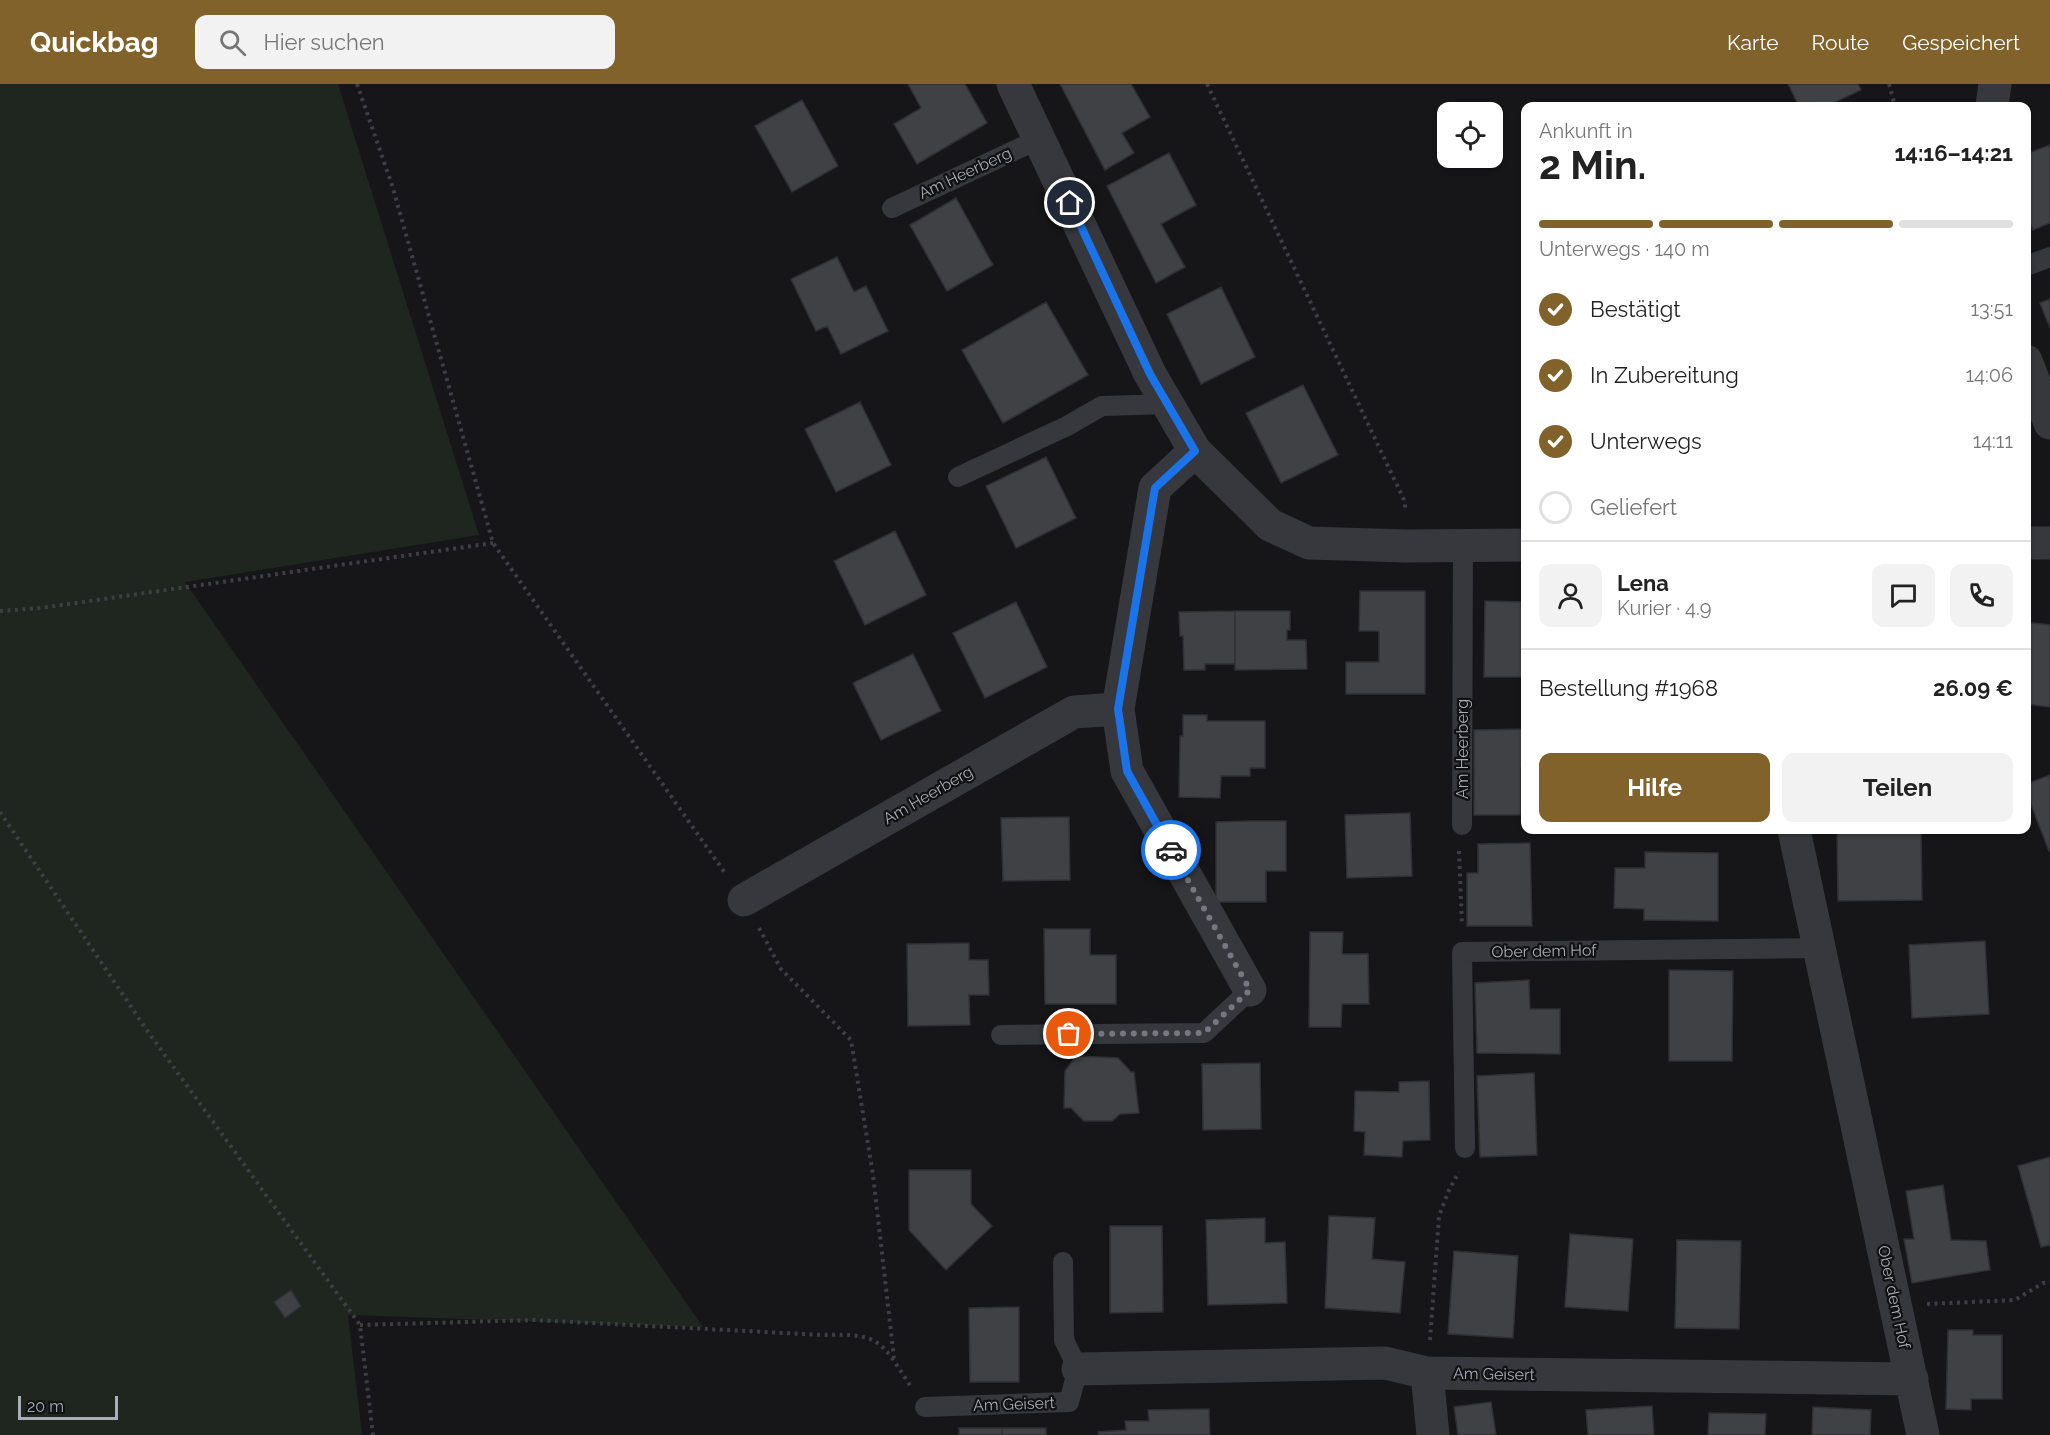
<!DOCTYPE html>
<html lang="de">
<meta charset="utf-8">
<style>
:root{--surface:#fff;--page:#f2f2f2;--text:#222;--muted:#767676;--line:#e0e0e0;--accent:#80622a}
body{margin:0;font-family:Raleway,sans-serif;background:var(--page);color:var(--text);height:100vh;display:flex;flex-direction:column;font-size:22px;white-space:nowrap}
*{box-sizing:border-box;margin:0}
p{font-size:20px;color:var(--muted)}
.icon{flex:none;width:33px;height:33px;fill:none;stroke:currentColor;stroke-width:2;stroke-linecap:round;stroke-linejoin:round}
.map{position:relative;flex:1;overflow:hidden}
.panel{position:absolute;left:1521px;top:18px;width:510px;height:732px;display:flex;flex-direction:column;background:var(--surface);border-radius:12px;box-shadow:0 2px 4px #0004}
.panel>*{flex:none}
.fabs{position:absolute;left:1437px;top:18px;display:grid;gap:12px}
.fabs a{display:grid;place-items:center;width:66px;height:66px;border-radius:12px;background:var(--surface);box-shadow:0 2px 4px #0004;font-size:30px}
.scale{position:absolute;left:18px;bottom:15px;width:100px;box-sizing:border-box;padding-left:6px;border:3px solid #a8adb8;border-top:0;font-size:16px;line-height:21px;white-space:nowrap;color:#a8adb8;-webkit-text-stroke:4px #111113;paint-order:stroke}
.pin{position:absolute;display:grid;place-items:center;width:51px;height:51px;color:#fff;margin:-26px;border:3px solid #fff;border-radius:50%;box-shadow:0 2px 6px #0007}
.courier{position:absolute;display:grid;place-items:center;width:60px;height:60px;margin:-30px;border:4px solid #1a73e8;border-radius:50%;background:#fff;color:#222;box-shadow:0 2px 8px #0007}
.overview em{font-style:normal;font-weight:700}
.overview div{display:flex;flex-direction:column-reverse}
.overview{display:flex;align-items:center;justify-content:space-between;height:102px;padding:0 18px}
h1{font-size:39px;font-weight:700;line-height:45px}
.bar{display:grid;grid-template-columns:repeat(4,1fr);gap:9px 6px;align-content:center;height:72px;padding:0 18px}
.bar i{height:8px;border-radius:4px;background:var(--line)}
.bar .on{background:var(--accent)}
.bar p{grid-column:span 4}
.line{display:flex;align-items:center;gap:15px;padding:0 18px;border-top:2px solid var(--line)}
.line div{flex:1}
.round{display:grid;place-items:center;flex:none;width:63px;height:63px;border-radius:12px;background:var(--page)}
ol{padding:0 18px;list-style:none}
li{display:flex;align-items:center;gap:18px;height:66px}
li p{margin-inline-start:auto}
li .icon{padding:6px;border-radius:50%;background:var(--accent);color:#fff;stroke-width:4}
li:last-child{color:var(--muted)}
li i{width:33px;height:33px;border:3px solid var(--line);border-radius:50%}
.action{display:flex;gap:12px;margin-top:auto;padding:12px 18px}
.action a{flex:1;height:69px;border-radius:12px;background:var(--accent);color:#fff;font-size:24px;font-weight:700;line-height:69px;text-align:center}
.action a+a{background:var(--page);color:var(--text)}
header{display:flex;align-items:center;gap:36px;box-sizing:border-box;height:84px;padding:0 30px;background:var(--accent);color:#fff}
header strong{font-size:28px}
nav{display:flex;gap:33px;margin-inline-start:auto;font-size:21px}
.search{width:420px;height:54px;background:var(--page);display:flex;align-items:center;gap:15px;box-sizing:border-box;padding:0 21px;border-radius:12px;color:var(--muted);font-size:22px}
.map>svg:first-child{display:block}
</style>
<header>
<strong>Quickbag</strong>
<div class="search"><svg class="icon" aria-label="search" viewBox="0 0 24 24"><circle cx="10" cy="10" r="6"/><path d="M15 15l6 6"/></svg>Hier suchen</div>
<nav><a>Karte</a><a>Route</a><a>Gespeichert</a></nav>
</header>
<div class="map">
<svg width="2050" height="1351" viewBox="0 0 2050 1351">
<rect width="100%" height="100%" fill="#161618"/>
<path fill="#1e261f" d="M0,0H338L479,451L185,498L703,1243L348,1231L362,1351H0Z"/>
<path fill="#404145" stroke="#303034" stroke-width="1.5" d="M908,0H965L987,39L917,80L894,40L921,24Z
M1060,0H1131L1150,33L1122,49L1134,69L1105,86Z
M1788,0H1858L1861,6L1827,22H1799Z
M802,16L838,82L792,108L755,42Z
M2050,61V139L2033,146L2026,130V70Z
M1169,69L1196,121L1161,140L1185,183L1156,199L1107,102Z
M956,114L993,181L947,207L910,141Z
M837,173L854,208L866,202L888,247L841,270L827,242L816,247L791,195Z
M1221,203L1255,273L1201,300L1167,230Z
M2050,215V244L2040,219Z
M1046,218L1088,291L1003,339L962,266Z
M1303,301L1338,371L1281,399L1246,329Z
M860,318L891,381L836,408L805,345Z
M1046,373L1076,434L1016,464L986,402Z
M895,447L926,511L865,541L834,477Z
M1360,507H1425V610H1346V578H1379V547H1359Z
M1485,517L1526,518V593H1484Z
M1016,518L1047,583L985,614L953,549Z
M1235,527H1290V546H1287V556H1306L1307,585L1235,586Z
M1235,527V580H1205V586H1184L1183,552H1180L1179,528Z
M2026,538L2050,541V623L2026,620Z
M913,570L941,627L881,656L853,599Z
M1183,631H1207V637H1265V684H1250V692H1221L1220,714L1179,713L1180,652H1183Z
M1526,645V684H1521V731H1474V646Z
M2050,691V767H2049L2026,708V700Z
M1410,729L1412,792L1347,794L1345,731Z
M1069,733L1070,796L1003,797L1001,734Z
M1251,737H1286V787H1266V818H1216V738Z
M1837,746H1921L1922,816L1838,817Z
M1530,759L1532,842H1467V789H1478V760Z
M1645,768L1718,769V837L1644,836V825L1614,824L1615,784H1645Z
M1044,845H1090V871H1116V920H1045Z
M1310,848H1343L1342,870H1368L1369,920H1342L1341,943H1309Z
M1985,857L1989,930L1912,934L1909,861Z
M969,859V876H988L989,911H969L970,941L908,942L907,860Z
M1669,886L1733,887L1732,977H1669Z
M1529,896L1530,925H1560V970L1477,969L1475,899Z
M1076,972L1118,974L1131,988H1134L1139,1029L1120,1030L1112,1037H1084L1071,1024H1064L1065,987Z
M1260,979L1261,1045L1203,1046L1202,980Z
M1534,989L1537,1071L1480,1073L1477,992Z
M1429,997L1430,1056L1403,1057L1402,1073L1364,1071L1365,1048L1354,1047L1355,1007L1399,1008V998Z
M2050,1073V1161L2041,1163L2018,1082Z
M909,1086H971V1120L992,1142L946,1186L909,1146Z
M1943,1101L1951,1156L1986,1157L1990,1186L1912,1199L1904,1155H1914L1906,1107Z
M1329,1132L1375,1134L1372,1175L1405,1178L1400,1229L1325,1224Z
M1265,1134V1159L1285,1158L1287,1219L1208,1221L1206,1136Z
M1110,1142H1162L1163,1228L1110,1229Z
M1570,1150L1633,1155L1628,1227L1565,1223Z
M1677,1156L1741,1157L1739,1245L1675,1244Z
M1454,1167L1518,1172L1513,1254L1448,1250Z
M291,1206L301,1222L285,1234L274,1218Z
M1019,1223V1298H970L969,1224Z
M1948,1246H1973V1251H2002V1315H1971V1326L1946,1325Z
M1491,1318L1496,1351H1458L1454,1323Z
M1652,1322L1654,1351H1588L1586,1326Z
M1813,1323L1871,1326L1870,1351H1812Z
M1209,1325L1210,1351H1099L1098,1348L1126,1346L1125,1337H1149L1148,1326Z
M1709,1329L1766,1330L1765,1351H1708Z
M959,1344H1002V1351H959Z
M1002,1344H1046V1351H1002Z"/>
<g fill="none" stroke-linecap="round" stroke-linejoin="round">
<path stroke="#3d3f44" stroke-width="4" stroke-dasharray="3 4.5" stroke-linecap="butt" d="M357,0L392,101L493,459L725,789
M1207,0L1405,418V428
M1889,0L1895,22
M0,527L41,524L493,459
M0,728L146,945L360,1241L373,1351
M1459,767L1462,841
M759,844L781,885L851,956L873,1091L894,1274
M1927,1220L2015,1216L2043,1199L2050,1198
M360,1241L534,1236L823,1251C881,1249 881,1257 911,1303
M1430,1256L1439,1132L1449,1106L1459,1088"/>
<path stroke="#37383d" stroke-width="20" d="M892,124L1039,55
M2026,182L2050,173
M958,393L1067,342L1102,322L1168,320
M1462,741L1463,461
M1001,951L1204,949L1250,906
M1465,1064L1462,868L1821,864
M925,1323L1069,1318L1078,1285L1064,1256L1063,1178"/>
<path stroke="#37383d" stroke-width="33" d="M1013,0L1150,290L1195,367L1270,441L1309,459L1406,462L1526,461
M1992,22L1995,0
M2026,277L2050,339
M1195,367L1155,404L1118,625L1127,687L1250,906
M2026,459H2050
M1794,746L1923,1351
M744,816L1074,628L1118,625
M1078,1285L1385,1279L1427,1289L1912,1295
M1427,1289L1433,1351"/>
</g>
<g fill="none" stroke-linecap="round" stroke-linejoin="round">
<path stroke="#757880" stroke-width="6" stroke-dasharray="0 10.8" d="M1069,950L1204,949L1250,906L1171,766"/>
<path stroke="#1a73e8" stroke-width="8" d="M1070,119L1150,290L1195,367L1155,404L1118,625L1127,687L1171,766"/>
</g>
<g text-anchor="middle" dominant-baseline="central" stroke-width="4.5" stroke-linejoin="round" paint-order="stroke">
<g font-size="16" fill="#a8adb8" stroke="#111113">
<text transform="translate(965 89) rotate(-25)">Am Heerberg</text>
<text transform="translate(1462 665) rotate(-90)">Am Heerberg</text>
<text transform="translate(928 711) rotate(-30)">Am Heerberg</text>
<text transform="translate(1544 867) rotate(-1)">Ober dem Hof</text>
<text transform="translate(1894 1213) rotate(78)">Ober dem Hof</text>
<text transform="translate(1494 1290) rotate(1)">Am Geisert</text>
<text transform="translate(1014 1320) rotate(-2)">Am Geisert</text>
</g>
</g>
</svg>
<div class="fabs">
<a><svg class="icon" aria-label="locate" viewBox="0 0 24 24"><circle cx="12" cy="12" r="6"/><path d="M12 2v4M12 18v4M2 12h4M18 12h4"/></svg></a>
</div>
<div class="scale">20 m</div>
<div class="pin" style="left:1069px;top:950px;background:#ea580c"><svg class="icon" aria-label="bag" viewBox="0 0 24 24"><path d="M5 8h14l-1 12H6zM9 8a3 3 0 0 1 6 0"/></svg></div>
<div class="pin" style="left:1070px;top:119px;background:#1f2937"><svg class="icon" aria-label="home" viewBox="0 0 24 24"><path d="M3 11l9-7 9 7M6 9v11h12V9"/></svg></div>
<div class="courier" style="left:1171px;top:766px"><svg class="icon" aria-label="car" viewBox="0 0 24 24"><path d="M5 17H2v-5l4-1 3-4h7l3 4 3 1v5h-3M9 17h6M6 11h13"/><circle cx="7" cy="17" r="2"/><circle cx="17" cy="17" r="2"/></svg></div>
<section class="panel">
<div class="overview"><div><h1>2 Min.</h1><p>Ankunft in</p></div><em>14:16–14:21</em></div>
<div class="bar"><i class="on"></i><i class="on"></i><i class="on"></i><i></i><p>Unterwegs · 140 m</p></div>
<ol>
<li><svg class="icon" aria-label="check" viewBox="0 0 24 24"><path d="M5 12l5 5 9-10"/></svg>Bestätigt<p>13:51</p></li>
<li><svg class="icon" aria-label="check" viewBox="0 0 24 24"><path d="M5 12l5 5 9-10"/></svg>In Zubereitung<p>14:06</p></li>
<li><svg class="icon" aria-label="check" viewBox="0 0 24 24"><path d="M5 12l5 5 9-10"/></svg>Unterwegs<p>14:11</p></li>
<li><i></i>Geliefert</li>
</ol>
<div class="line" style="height:108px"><a class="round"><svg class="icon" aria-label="person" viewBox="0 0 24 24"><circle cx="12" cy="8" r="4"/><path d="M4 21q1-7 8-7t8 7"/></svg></a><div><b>Lena</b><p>Kurier · 4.9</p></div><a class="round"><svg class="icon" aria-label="chat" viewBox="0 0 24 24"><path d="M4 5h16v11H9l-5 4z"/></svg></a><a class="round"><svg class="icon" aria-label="phone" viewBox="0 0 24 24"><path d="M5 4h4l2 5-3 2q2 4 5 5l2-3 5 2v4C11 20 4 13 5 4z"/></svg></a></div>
<div class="line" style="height:78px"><div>Bestellung #1968</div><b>26.09 €</b></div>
<div class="action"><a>Hilfe</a><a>Teilen</a></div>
</section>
</div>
